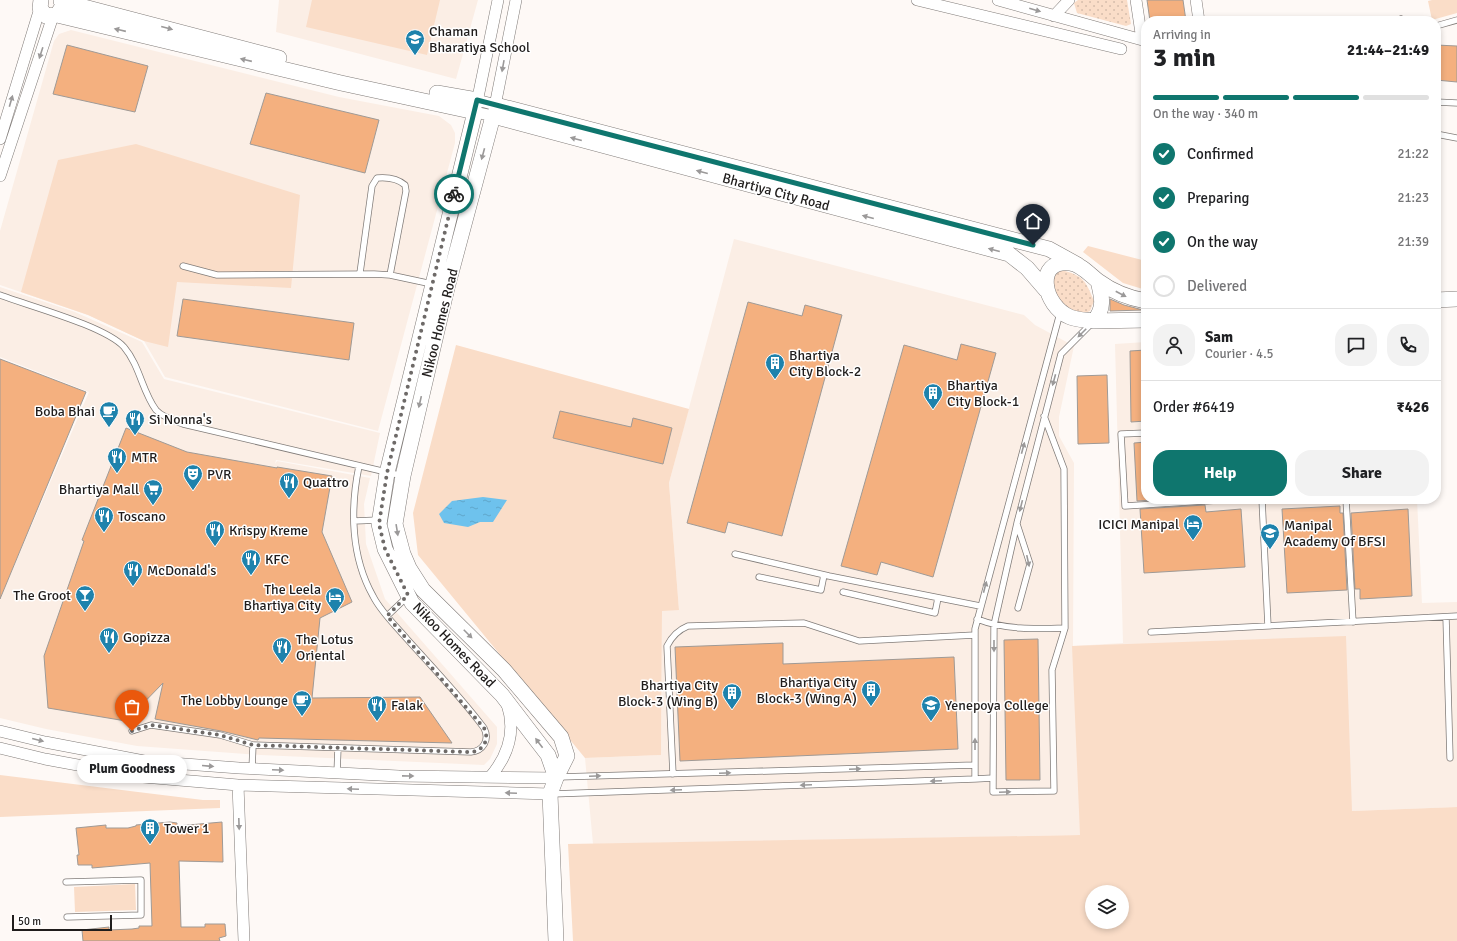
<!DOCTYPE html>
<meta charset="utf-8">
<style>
:root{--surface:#fff;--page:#f2f2f2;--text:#202124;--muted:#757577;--line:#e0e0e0;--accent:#0f766e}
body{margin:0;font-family:Signika,sans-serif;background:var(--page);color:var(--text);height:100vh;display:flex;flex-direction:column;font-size:15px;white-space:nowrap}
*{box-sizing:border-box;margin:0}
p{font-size:13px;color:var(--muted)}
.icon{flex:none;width:22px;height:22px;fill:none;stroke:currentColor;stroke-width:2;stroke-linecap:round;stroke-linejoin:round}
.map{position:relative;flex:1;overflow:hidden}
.panel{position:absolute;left:1141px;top:16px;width:300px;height:488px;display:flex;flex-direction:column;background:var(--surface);border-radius:16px;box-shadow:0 2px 6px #0003}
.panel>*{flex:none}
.controls{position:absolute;left:1085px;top:885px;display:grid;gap:8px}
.controls a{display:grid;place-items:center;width:44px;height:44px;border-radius:50%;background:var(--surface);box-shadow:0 2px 6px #0003;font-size:20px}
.scale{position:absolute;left:12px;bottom:10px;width:100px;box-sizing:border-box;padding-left:4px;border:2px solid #201d1c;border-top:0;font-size:11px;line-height:14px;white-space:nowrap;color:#201d1c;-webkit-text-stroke:3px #fff;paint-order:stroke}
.pin{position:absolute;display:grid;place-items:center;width:34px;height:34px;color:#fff;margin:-41px -17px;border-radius:50% 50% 50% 0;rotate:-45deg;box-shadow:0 0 4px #0007}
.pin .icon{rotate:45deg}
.courier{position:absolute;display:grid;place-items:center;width:40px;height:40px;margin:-20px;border:3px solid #0f766e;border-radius:50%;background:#fff;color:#222;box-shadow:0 1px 5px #0007}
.bubble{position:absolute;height:28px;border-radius:14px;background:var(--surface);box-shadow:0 2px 6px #0003;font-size:13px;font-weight:700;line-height:28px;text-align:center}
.head em{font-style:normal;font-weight:700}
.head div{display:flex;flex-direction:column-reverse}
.head{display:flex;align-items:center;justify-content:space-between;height:68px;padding:0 12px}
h1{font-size:26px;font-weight:700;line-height:30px}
.bar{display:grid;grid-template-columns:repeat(4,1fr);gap:6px 4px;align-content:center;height:48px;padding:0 12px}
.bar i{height:5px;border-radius:3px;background:var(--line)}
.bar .selected{background:var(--accent)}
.bar p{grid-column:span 4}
.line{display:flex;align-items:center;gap:10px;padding:0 12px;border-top:1px solid var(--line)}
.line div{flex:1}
.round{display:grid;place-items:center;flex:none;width:42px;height:42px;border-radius:16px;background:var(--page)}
ol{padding:0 12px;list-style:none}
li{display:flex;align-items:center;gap:12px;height:44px}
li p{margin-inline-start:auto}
li .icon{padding:4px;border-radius:50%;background:var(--accent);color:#fff;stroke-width:4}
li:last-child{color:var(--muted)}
li i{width:22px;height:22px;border:2px solid var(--line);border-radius:50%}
.button{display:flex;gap:8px;margin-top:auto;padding:8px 12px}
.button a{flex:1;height:46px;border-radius:16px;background:var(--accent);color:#fff;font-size:16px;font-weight:700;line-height:46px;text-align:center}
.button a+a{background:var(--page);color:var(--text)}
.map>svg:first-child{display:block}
</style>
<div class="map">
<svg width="1457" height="941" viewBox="0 0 1457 941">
<defs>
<pattern id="garden-dots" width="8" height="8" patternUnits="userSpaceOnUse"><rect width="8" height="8" fill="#faddc8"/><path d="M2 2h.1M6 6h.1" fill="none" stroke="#d6bdab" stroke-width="1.8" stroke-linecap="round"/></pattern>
<pattern id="water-ripples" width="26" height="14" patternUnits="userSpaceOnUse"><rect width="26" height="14" fill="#6ec2ed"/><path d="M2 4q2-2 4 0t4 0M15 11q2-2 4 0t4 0" fill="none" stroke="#5fa6cb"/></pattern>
</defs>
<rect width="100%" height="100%" fill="#fef9f6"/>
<path fill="#fbeee5" d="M279,0H478L456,79L276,32Z
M71,30L339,97L439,116L451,125L455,133V143L378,431L165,377L144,341L88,315L0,285V231L54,41L59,34Z
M734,239L1024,315L1035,325L1074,346L1059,417V436L1074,463L1073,646L1123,643L1115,344L1146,342V499H1417L1422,603L1457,602V807L1352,811L1080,835L593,844L585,758L661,755L662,610H679L669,483Z
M0,287L75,312L142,342L164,379L380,433L371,476L276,460L275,464L277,461L370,478L364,504L366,544L385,599L497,727V744L490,759L484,765L261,755L137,746L46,729L0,718V599L89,392L0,357Z"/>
<path fill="#faddc8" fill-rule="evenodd" d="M312,0H440L427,55L306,27Z
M1432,0H1457V13L1432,20L1428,1Z
M136,144L300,195L291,288L177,282L168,347L144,341L88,315L21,292L58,160Z
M1088,246L1146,261V290L1123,283L1083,252Z
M456,345L689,409L669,483L679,610L662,611L661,755L585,758L418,555L413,513Z
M1346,636L1352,811L1457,807V941H573L568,844L1080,835L1072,646ZM1092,892H1122V922H1092Z
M0,775L203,800H220V808L0,817Z
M135,884L136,910L75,912L74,887Z"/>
<path fill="url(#garden-dots)" d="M1078,0H1127L1131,24L1126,26L1077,13L1074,3Z
M1061,270C1083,275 1086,281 1094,301L1090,311L1080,315L1071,312L1054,293L1053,274Z"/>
<path fill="url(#water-ripples)" d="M483,497L507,500L493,522H480L468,527L444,523L439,514L452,501Z"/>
<path fill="#f4b07f" stroke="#9f9a96" d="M1147,0H1183L1186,21H1150Z
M67,45L148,66L135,112L53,94Z
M1436,45L1457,46V82L1436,80Z
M266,93L379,120L365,173L250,144Z
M183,299L354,323L349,360L177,336Z
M1110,299L1124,305L1143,310L1110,311Z
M748,302L802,316L805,305L842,315L782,536L728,522L725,533L687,523Z
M961,344L996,353L933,577L881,562L877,575L841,566L904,345L957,360Z
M1146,350V421L1131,422L1130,351Z
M0,359L86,392L0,599Z
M1107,375L1109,443L1078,444L1077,376Z
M560,411L631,427L633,418L672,428L663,464L553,438Z
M126,428L187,452L277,468V467L332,476L322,532L352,602L320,618L312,698L420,697L452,743L259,738L258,740L221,731L155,719L163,683L126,721L48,708L44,656L84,541L82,540Z
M1146,442V499H1169L1137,501L1134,443Z
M1205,505L1206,512L1241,509L1245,567L1144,573L1140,509Z
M1340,506V513H1343L1347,590L1287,593L1282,509Z
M1408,509L1412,596L1360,599V589H1355L1351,513Z
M1038,639L1040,780H1006L1004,640Z
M783,643V664L954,657L958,749L680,761L675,647Z
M170,822L177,823V826L222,822L223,862L179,861L181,927H205V924H225L226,936L219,938L220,941H83L82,930L109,927V930L132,929L139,928V926H152L150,863L92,868V865H78L77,855H79L76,828L106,825V828H128L136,826V825Z"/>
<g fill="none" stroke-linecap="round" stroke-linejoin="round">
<defs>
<path id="lane" d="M1399,21L1401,19
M1436,26L1457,20
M1436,102L1457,103
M1436,134L1457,138
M183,266L217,275L374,274L390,275L432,284
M360,273L372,186L377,178C388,177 397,178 405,185L406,191L390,275
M0,295C29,306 105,326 124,347C140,366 142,391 156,410C162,417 175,421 183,424L403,476
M1044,416L1064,469L1065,628L1052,670L1054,791L993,792L994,625L1017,523L1061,354L1092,323
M1146,433L1121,434L1125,506L1237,499
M1262,499L1268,626
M1346,499L1353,622
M354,521L379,520
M1017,524L1030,564L1018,608
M735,554L829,576L980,606
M759,577L821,590L824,575
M843,592L935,613L938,598
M387,616L407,597
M1446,617L1450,758
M977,619C1005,630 1035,629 1065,628
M1151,632L1457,616
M132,731L151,725L220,735L253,745L252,769
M253,745L471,752C483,751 490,740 484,728C461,697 433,668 407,639C395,625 381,612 373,596C351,557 350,509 359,466
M337,773L338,748
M673,774L667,646C672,636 678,630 688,626L804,623L859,641L975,635
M558,777L975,765
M993,778L975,779V629L1060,313
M552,794L975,779
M66,882L141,880V915L67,917"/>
<path id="street" d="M498,0L475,112L493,116L516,0
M917,0L1121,49
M998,0L1146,41
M1136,0L1142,40
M1196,0L1199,21
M1054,16L1069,0
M477,100L496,105
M0,139L40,8
M0,176L53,16
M0,731L45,742L144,761L239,768L399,776L556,778
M0,748L45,759L143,777L238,785L550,794
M490,777C508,756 516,731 507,704
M238,785L244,941"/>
<path id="secondary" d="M41,0L40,8L46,16L57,15L62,7
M61,1L279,58
M57,15L341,83L475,112L387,473L379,524L385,549L412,603L502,695L548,755L556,778
M437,93L477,100
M496,105L1049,249L1078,265
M1098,281C1102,297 1105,308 1094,321C1087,320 1077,320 1070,317C1043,306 1034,259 1070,263C1081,264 1090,275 1098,281C1113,292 1128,298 1146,301
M1436,300L1457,299
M1094,321L1146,320
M556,941L550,794L556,778L567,756L561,737L504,670L423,590L409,568L403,554L395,524L403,476L447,288L493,116L1009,254L1027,268L1046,290"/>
</defs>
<use href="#lane" stroke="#817c79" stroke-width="7"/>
<use href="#street" stroke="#817c79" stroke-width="12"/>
<use href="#secondary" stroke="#817c79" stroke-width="16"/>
<use href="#lane" stroke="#fff" stroke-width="5.5"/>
<use href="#street" stroke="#fff" stroke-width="11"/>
<use href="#secondary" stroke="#fff" stroke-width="15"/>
</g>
<defs><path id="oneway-solid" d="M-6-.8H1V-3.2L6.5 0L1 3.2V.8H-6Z"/></defs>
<g fill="#9b9999">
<use href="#oneway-solid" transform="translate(1035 10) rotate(16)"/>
<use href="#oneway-solid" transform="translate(167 28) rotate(15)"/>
<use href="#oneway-solid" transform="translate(120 30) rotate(-167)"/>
<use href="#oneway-solid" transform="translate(41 53) rotate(108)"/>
<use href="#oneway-solid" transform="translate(246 60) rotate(-167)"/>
<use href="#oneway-solid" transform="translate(503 66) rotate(100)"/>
<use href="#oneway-solid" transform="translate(11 101) rotate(-74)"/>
<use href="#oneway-solid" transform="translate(576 139) rotate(-165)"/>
<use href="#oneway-solid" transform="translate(483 154) rotate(105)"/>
<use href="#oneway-solid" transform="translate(702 172) rotate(-165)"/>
<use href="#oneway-solid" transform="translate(868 217) rotate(-165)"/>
<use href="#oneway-solid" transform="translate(994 250) rotate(-165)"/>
<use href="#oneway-solid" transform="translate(1121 294) rotate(28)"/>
<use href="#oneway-solid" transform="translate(1082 333) rotate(135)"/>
<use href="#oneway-solid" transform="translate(1054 380) rotate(105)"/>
<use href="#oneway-solid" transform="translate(420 402) rotate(103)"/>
<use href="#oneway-solid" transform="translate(1023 448) rotate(-75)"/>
<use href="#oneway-solid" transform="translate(1021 506) rotate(104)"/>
<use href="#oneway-solid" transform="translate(397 530) rotate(81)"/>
<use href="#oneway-solid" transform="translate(1028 561) rotate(78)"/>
<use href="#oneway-solid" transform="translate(985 587) rotate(-75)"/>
<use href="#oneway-solid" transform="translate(468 634) rotate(45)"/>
<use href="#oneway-solid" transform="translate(994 646) rotate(90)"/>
<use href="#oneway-solid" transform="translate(38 740) rotate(14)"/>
<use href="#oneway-solid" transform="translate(539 743) rotate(-127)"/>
<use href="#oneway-solid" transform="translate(975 744) rotate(-90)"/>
<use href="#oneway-solid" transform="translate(208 766) rotate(5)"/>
<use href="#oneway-solid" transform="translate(855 769) rotate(-2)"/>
<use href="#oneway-solid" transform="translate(278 770) rotate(3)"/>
<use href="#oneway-solid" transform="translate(725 773) rotate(-2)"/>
<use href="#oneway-solid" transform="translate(408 776) rotate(1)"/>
<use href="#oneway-solid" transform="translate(595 776) rotate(-2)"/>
<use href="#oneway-solid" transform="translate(936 781) rotate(178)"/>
<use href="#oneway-solid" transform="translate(806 785) rotate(178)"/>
<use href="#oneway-solid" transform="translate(353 789) rotate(-178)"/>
<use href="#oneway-solid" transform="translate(676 790) rotate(178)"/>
<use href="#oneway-solid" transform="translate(1005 792) rotate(-2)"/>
<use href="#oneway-solid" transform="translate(511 793) rotate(-178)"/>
<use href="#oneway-solid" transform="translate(239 824) rotate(88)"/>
</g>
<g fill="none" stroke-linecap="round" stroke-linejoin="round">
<path stroke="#6e6a68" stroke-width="4" stroke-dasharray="0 7.2" d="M132,731L151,725L220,735L253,745L471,752C483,751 490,740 484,728L387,616L408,595L385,549L379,524L387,473L454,194"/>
<path stroke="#0f766e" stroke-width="5" d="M454,194L477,100L1033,245"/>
</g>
<defs>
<symbol id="school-pin" viewBox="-11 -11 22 30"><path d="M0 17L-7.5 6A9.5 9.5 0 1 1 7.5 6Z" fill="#1e82ac" stroke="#fff"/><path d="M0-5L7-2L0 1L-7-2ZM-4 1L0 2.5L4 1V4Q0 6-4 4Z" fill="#fff"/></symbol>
<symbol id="building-pin" viewBox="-11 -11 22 30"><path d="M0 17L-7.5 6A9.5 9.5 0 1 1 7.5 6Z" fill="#1e82ac" stroke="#fff"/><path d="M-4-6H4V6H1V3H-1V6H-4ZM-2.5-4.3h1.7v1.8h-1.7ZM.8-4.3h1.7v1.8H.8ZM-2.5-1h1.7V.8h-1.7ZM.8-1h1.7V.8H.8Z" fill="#fff"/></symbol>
<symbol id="cafe-pin" viewBox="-11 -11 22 30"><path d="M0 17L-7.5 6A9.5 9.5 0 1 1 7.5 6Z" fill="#1e82ac" stroke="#fff"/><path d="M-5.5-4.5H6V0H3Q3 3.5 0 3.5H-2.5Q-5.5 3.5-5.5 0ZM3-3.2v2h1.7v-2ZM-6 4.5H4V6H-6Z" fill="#fff"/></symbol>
<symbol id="restaurant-pin" viewBox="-11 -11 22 30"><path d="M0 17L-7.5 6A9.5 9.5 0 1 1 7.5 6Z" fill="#1e82ac" stroke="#fff"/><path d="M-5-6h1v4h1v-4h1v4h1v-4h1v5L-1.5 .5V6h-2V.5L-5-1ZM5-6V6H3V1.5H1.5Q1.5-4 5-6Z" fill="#fff"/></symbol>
<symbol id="theatre-pin" viewBox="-11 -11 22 30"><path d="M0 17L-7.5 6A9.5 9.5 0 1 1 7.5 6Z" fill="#1e82ac" stroke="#fff"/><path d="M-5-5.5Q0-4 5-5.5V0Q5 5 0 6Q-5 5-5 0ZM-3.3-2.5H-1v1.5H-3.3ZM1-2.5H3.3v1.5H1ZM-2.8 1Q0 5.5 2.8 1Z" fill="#fff"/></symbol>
<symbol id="supermarket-pin" viewBox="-11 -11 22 30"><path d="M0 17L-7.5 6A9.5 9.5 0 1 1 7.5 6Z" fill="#1e82ac" stroke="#fff"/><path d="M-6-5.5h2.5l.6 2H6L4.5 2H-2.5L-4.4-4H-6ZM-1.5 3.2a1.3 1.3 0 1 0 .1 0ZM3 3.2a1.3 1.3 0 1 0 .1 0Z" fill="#fff"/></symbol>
<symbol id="hotel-pin" viewBox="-11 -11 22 30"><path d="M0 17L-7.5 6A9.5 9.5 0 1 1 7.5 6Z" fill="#1e82ac" stroke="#fff"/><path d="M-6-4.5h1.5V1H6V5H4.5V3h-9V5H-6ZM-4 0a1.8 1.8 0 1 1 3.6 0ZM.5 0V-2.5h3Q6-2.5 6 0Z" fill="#fff"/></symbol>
<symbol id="university-pin" viewBox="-11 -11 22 30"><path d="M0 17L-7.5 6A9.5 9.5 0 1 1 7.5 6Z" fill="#1e82ac" stroke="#fff"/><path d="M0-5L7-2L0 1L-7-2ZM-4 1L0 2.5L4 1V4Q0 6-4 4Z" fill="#fff"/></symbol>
<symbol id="bar-pin" viewBox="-11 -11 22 30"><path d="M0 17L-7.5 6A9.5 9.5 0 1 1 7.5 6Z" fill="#1e82ac" stroke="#fff"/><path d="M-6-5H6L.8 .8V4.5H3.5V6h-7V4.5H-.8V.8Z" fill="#fff"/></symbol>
</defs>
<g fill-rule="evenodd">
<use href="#school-pin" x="404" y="28" width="22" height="30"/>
<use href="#building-pin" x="764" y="352" width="22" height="30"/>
<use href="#building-pin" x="922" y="382" width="22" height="30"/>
<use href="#cafe-pin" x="98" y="400" width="22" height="30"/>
<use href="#restaurant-pin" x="124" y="408" width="22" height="30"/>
<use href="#restaurant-pin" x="106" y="446" width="22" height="30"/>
<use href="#theatre-pin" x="182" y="463" width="22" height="30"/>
<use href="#restaurant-pin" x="278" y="471" width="22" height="30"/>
<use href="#supermarket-pin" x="142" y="478" width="22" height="30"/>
<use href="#restaurant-pin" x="93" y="505" width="22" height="30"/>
<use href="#hotel-pin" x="1182" y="513" width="22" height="30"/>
<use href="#restaurant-pin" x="204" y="519" width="22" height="30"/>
<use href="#university-pin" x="1259" y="522" width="22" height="30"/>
<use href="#restaurant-pin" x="240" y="548" width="22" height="30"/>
<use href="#restaurant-pin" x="122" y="559" width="22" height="30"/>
<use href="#bar-pin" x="74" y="584" width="22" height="30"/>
<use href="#hotel-pin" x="324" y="586" width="22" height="30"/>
<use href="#restaurant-pin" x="98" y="626" width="22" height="30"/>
<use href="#restaurant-pin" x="271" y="636" width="22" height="30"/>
<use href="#building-pin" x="860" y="679" width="22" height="30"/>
<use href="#building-pin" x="721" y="682" width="22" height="30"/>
<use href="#cafe-pin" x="291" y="689" width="22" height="30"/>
<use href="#restaurant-pin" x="366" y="694" width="22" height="30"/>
<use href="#university-pin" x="920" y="694" width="22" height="30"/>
<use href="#building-pin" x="139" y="817" width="22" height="30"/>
</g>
<g text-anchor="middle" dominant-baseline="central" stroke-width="3" stroke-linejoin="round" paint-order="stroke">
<g font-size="14" fill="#201d1c" stroke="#fff" text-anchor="start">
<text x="429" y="31">Chaman<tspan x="429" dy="16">Bharatiya School</tspan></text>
<text x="789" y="355">Bhartiya<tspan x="789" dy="16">City Block-2</tspan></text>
<text x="947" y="385">Bhartiya<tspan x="947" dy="16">City Block-1</tspan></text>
<text x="95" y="411" text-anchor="end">Boba Bhai</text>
<text x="149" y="419">Si Nonna's</text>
<text x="131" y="457">MTR</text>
<text x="207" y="474">PVR</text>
<text x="303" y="482">Quattro</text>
<text x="139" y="489" text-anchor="end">Bhartiya Mall</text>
<text x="118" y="516">Toscano</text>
<text x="1179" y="524" text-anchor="end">ICICI Manipal</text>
<text x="1284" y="525">Manipal<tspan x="1284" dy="16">Academy Of BFSI</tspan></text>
<text x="229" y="530">Krispy Kreme</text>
<text x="265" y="559">KFC</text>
<text x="147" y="570">McDonald's</text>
<text x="321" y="589" text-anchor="end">The Leela<tspan x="321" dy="16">Bhartiya City</tspan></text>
<text x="71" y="595" text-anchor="end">The Groot</text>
<text x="123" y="637">Gopizza</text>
<text x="296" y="639">The Lotus<tspan x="296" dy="16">Oriental</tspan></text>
<text x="857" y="682" text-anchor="end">Bhartiya City<tspan x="857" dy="16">Block-3 (Wing A)</tspan></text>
<text x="718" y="685" text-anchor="end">Bhartiya City<tspan x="718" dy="16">Block-3 (Wing B)</tspan></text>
<text x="288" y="700" text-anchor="end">The Lobby Lounge</text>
<text x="391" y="705">Falak</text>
<text x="945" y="705">Yenepoya College</text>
<text x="164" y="828">Tower 1</text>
</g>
<g font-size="14" fill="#201d1c" stroke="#fff">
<text transform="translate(776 192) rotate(15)">Bhartiya City Road</text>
<text transform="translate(440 323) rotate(-76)">Nikoo Homes Road</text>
<text transform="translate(454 645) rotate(46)">Nikoo Homes Road</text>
</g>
</g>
</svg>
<div class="controls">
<a><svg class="icon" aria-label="layers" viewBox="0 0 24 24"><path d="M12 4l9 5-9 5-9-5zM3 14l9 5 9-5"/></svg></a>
</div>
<div class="scale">50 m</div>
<div class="pin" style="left:132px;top:731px;background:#ea580c"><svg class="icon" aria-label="bag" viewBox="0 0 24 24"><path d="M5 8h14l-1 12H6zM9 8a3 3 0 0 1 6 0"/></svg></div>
<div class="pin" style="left:1033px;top:245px;background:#1f2937"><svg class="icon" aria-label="home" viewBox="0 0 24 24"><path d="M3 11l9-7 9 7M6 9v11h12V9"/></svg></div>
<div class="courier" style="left:454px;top:194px"><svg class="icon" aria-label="bike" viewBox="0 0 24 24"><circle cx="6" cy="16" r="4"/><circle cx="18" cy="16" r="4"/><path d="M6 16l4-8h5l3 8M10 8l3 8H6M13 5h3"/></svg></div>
<div class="bubble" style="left:77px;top:755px;width:110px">Plum Goodness</div>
<section class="panel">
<div class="head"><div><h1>3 min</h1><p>Arriving in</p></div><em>21:44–21:49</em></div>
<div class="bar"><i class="selected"></i><i class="selected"></i><i class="selected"></i><i></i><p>On the way · 340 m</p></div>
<ol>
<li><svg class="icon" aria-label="check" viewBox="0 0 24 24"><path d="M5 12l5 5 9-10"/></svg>Confirmed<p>21:22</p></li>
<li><svg class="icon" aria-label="check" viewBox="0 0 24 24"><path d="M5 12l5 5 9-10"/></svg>Preparing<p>21:23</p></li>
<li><svg class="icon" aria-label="check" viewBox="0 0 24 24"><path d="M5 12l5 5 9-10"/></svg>On the way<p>21:39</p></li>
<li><i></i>Delivered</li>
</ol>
<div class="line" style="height:72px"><a class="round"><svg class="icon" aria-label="person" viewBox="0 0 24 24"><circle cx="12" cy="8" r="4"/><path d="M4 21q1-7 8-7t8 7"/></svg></a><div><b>Sam</b><p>Courier · 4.5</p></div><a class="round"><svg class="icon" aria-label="chat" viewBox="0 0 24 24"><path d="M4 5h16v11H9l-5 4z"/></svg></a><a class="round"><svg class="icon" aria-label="phone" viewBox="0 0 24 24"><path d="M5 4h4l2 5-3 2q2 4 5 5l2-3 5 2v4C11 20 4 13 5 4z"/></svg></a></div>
<div class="line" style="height:52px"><div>Order #6419</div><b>₹426</b></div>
<div class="button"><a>Help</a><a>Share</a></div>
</section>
</div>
